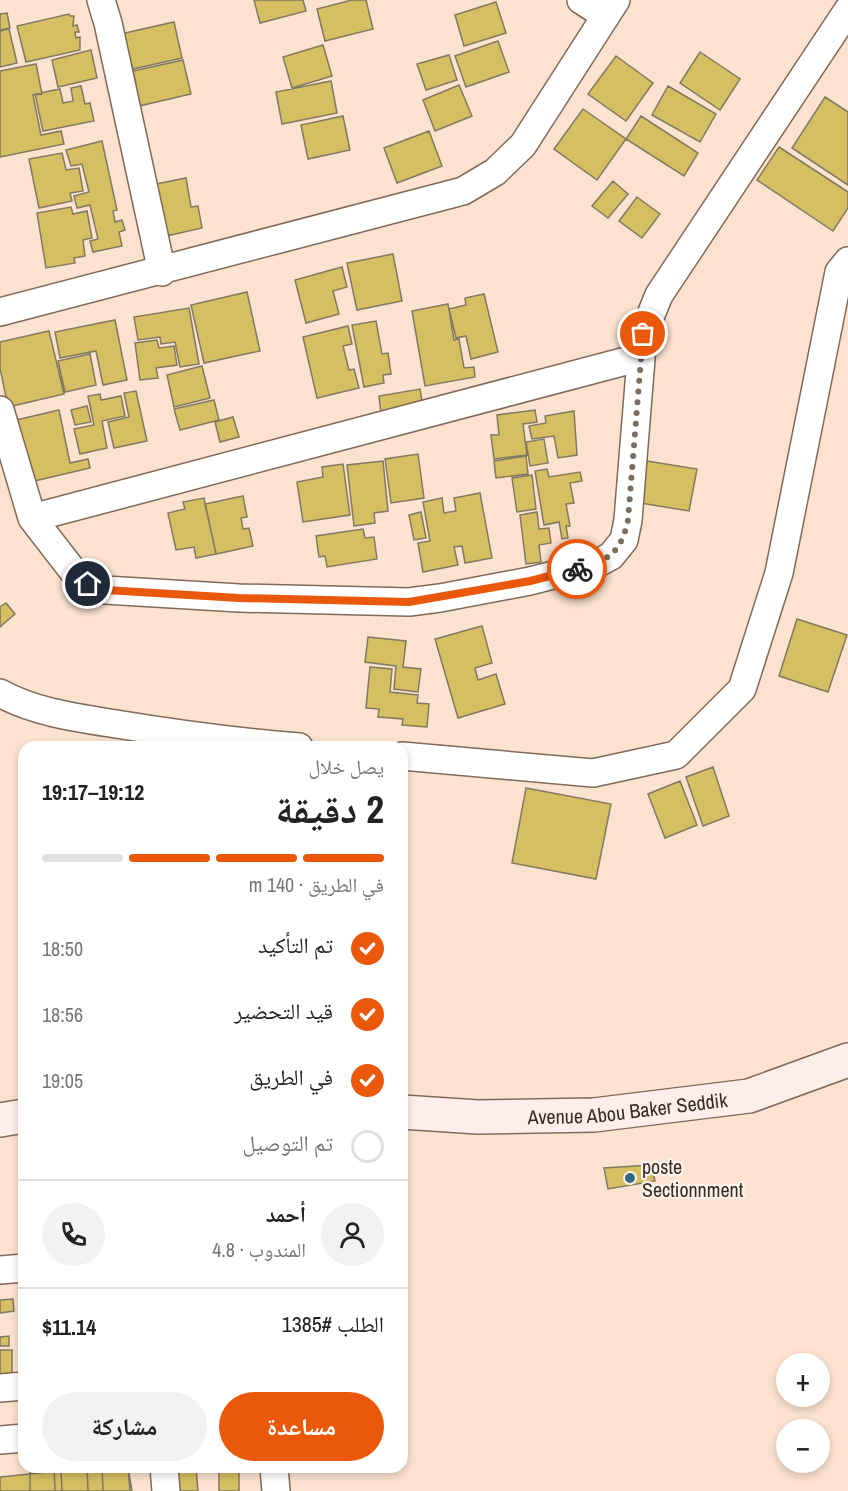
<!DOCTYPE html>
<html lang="ar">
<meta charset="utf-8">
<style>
:root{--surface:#fff;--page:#f2f2f2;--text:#222;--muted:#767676;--line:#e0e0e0;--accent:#ea580c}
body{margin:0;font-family:"Archivo Narrow","Noto Naskh Arabic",sans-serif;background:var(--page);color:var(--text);direction:rtl;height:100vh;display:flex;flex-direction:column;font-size:22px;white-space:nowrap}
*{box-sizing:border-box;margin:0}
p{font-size:20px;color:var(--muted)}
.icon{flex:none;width:33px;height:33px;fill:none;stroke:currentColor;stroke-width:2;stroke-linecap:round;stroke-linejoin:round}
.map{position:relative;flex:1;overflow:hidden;direction:ltr}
.drawer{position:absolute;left:18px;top:741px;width:390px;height:732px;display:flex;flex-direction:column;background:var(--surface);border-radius:18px;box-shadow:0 3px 9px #0003;direction:rtl}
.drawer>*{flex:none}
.controls{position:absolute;left:776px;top:1353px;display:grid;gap:12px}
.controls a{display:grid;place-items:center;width:54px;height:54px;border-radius:50%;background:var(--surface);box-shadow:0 3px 9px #0003;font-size:30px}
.pin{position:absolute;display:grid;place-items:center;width:51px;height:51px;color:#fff;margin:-26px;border:3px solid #fff;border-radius:50%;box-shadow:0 2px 6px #0007}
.courier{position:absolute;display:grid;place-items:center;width:60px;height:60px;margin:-30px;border:4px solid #ea580c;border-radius:50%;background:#fff;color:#222;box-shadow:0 2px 8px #0007}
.headline em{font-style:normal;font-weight:700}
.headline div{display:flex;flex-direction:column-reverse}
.headline{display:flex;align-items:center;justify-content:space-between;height:102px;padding:0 24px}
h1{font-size:39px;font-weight:700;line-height:45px}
.bar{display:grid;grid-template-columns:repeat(4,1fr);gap:9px 6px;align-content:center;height:72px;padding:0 24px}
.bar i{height:8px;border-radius:4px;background:var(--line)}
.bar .active{background:var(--accent)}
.bar p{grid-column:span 4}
.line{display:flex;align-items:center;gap:15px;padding:0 24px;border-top:2px solid var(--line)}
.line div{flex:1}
.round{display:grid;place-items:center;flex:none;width:63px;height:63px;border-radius:32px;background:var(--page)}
ol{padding:0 24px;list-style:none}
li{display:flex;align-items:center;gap:18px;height:66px}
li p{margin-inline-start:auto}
li .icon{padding:6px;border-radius:50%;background:var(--accent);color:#fff;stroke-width:4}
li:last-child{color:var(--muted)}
li i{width:33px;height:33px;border:3px solid var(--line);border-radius:50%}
.button{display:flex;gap:12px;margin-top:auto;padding:12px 24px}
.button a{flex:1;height:69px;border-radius:36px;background:var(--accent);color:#fff;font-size:24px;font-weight:700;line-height:69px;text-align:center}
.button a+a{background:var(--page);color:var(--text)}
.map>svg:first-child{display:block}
</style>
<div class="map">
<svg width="848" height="1491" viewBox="0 0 848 1491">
<rect width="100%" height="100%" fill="#fce2cf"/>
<path fill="#d6be62" stroke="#807a60" stroke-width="1.5" d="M254,0H303L306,11L260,23Z
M352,0H366L373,29L325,41L317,9Z
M496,2L506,33L464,46L455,15Z
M7,13L10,28L0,30V14Z
M69,14L70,16H74L73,26L77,25L79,32H75L76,38L80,37V50L26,62L17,26Z
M174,22L182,58L133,69L131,62L123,64L116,35Z
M9,29L17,63L0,67V31Z
M498,41L509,72L466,87L455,56Z
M323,45L332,76L292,88L283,57Z
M91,50L97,78L58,87L52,60Z
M700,52L740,79L720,110L680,83Z
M449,55L457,80L426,90L417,64Z
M616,56L653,83L626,121L588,94Z
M183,60L191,94L135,107L130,85L136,84L133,71Z
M36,64L42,94L33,95L41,135L61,131L64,144L0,157V71Z
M331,81L337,113L282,124L276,92Z
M459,85L472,116L435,131L423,100Z
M81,86L85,104L90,103L94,121L43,131L35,94L60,89L63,103L73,101L71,88Z
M668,86L716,114L700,142L652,115Z
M825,97L848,112V185L792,148Z
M583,109L626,139L597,180L554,149Z
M343,116L350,150L308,159L301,125Z
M641,116L698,153L684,176L626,139Z
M429,131L442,166L397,183L384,148Z
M102,141L117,210L113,211L115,222L122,220L125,230L119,232L122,246L93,252L90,241L98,239L90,205L77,208L74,196L89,192L82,164L71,166L66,150Z
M779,147L848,192V208L833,231L757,180Z
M62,153L66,170L79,168L83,191L70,193L72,201L39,208L29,159Z
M186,178L191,207L198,206L202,228L162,237L151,185Z
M613,181L628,194L608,218L592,206Z
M637,197L660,214L642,238L619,221Z
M71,207L73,214L87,211L92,238L83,240L85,256L74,258L75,263L46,268L37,213Z
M393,254L402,301L357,310L347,263Z
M342,267L347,287L333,291L339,314L306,323L295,280Z
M247,292L260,351L204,363L191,305Z
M484,294L498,352L471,359L466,336L456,338L449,309L466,305L465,298Z
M448,304L454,340L459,339L464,368L474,367L475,377L425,386L412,311Z
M189,308L199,364L180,367L175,342L161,344L160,337L138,340L134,317Z
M115,320L127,380L103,385L96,351L60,358L55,332Z
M376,321L382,354L388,353L391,374L383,375L384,383L364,387L352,325Z
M348,326L352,344L343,346L349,370L354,369L359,388L317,398L303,337Z
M49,331L64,394L8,407L0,368V342Z
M157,340L159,348L174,346L177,365L156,368L158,378L140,380L135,343Z
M90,354L96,385L65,392L58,361Z
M202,366L210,398L174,407L167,375Z
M420,389L423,407L381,414L379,396Z
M136,391L147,441L114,448L108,422L129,417L124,393Z
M100,394L101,400L121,396L125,416L102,421L107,448L80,454L74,429L94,425L88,396Z
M214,400L219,420L180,430L174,409Z
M87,406L91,422L75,425L71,410Z
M59,410L70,463L88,459L90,468L26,483L12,421Z
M535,410L537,422L523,424L527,455L494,459L491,435H499L497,415Z
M574,411L577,455L558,458L554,436L532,439L529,426L546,423L545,416Z
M233,417L239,437L220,442L215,422Z
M544,439L548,463L530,466L526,442Z
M418,454L424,498L391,503L385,459Z
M526,456L528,474L496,478L494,461Z
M383,461L388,511L374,513L375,523L354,526L347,465Z
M647,461L697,469L689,511L640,503Z
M343,464L350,515L303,522L297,482L323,477L322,467Z
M547,469L549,477L580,472L582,481L570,483L574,503L566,504L570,526H566L568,538L562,539L559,522L544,525L535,471Z
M532,475L536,509L517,512L512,478Z
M480,493L492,558L465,563L462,546L454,547L458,565L423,572L418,543L430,541L423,502L442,498L444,513L456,511L454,498Z
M243,496L247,517L241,518L243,529L249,528L253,546L216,554L205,504Z
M204,498L216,554L196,558L194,547L176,550L168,513L185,509L183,502Z
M421,512L426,538L414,540L409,515Z
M537,512L539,529L549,528L551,543L539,545L541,562L526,564L520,515Z
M363,529L365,538L374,537L377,559L327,567L325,556L319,557L316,536Z
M6,603L15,614L0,627V607Z
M797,619L847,635L828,692L779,676Z
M482,626L492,663L475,668L478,680L496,674L505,704L458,718L435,639Z
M368,637L406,641L403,667L421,669L418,692L394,689L396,666L365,662Z
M370,667L392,669L390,692L418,695L417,703L429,704L427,727L402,725L403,719L378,717L379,709L366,708Z
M713,767L729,816L703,826L686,777Z
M680,781L697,825L665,838L648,794Z
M526,788L611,804L596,879L512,863Z
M651,1165L655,1181L608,1189L604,1168Z
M13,1299L14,1311L0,1313V1300Z
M9,1336V1346H0V1337Z
M0,1350H12V1373L0,1374Z
M30,1467H54L55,1491H30Z
M87,1467L88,1491H62L61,1469Z
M99,1467H128L130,1491H0V1477Z
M102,1467H128L132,1491H103Z
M219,1467H239V1491H219Z
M196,1468L198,1491H169L168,1469Z"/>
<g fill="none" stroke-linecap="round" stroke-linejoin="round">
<defs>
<path id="minor" d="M101,0L108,23L162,272
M581,0L606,16
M0,312L463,191L495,172L523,145L616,0
M0,410L32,518L73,571L88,584L105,590L239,598L409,602L440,598L530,581L596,564L611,556L624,540L628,520L643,334L659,295L848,10
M32,518L641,357
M0,693C33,712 78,718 116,724C177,734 237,742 299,747
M402,756L593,773L676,755L742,689L779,573L839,272L848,261
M0,1270L24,1268
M0,1388L24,1386
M0,1440L24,1438
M164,1467L166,1491
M274,1467L276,1491"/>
<g id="secondary">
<path id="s1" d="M402,1112L478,1117L594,1115L749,1096L848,1060"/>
<path d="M0,1120L24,1116"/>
</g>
</defs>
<use href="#minor" stroke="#806a59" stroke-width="30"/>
<use href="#secondary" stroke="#806a59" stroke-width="36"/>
<use href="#minor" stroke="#fff" stroke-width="27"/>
<use href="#secondary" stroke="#fdeeec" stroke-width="33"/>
</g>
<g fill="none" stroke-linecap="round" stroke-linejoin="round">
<path stroke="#7b6c60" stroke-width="6" stroke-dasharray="0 10.8" d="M577,569C608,561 621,553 628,520L643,334"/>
<path stroke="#ea580c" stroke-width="8" d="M88,584L105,590L239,598L409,602L530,581L577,569"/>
</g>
<circle fill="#356986" stroke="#fdf3eb" stroke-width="2" cx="630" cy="1178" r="6"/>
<g text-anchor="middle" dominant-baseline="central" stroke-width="4.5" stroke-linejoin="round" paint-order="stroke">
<g font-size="20" fill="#352c25" stroke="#fdf3eb">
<text stroke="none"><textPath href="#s1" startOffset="226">Avenue Abou Baker Seddik</textPath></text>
</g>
<g font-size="20" fill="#352c25" stroke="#fdf3eb" text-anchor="start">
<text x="642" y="1166">poste<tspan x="642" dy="23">Sectionnment</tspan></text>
</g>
</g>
</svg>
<div class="controls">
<a>+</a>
<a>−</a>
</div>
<div class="pin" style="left:643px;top:334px;background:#ea580c"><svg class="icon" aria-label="bag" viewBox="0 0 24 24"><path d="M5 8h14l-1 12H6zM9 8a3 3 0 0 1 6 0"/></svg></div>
<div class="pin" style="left:88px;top:584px;background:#1f2937"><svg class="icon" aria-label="home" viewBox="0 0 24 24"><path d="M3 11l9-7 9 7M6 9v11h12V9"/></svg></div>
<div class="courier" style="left:577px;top:569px"><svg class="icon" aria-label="bike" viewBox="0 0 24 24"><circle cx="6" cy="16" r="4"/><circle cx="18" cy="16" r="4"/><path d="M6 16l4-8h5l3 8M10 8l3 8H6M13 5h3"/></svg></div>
<section class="drawer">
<div class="headline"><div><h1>2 دقيقة</h1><p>يصل خلال</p></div><em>19:12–19:17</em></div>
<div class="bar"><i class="active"></i><i class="active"></i><i class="active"></i><i></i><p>في الطريق · 140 m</p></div>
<ol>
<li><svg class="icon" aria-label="check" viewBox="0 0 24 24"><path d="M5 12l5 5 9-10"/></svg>تم التأكيد<p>18:50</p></li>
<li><svg class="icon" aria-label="check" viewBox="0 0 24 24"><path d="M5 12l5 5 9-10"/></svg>قيد التحضير<p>18:56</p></li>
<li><svg class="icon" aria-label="check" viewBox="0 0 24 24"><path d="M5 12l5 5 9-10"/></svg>في الطريق<p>19:05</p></li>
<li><i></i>تم التوصيل</li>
</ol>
<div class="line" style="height:108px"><a class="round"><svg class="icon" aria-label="person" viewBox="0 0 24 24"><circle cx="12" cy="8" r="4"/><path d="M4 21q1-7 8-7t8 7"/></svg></a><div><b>أحمد</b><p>المندوب · 4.8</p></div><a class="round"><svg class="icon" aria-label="phone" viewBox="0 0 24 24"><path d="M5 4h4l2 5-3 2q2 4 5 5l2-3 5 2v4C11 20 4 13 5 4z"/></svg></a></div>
<div class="line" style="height:78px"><div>الطلب #1385</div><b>$11.14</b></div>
<div class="button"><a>مساعدة</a><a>مشاركة</a></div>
</section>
</div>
